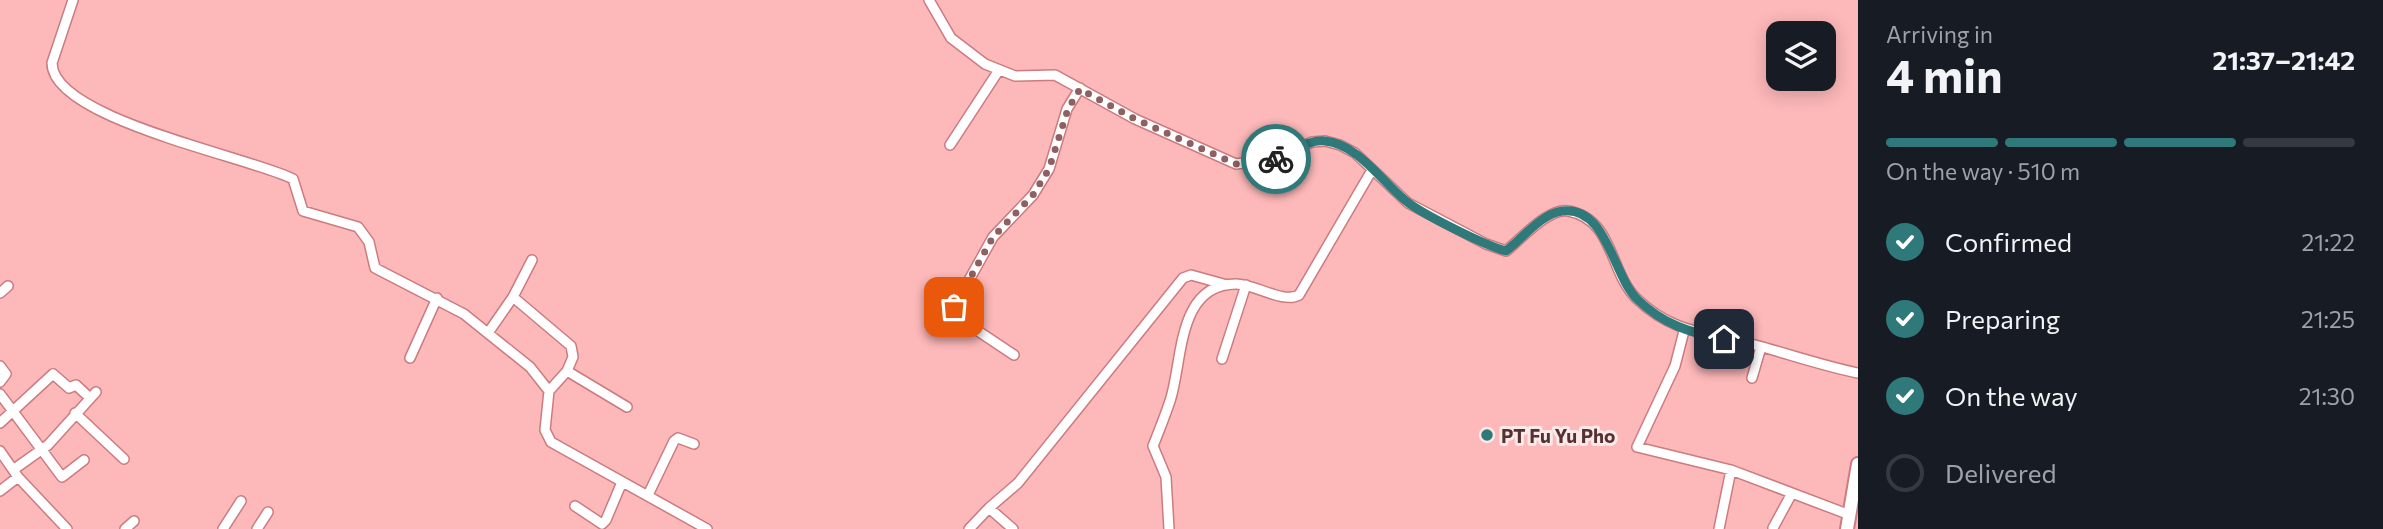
<!DOCTYPE html>
<meta charset="utf-8">
<style>
:root{--surface:#171b24;--page:#20242c;--text:#f1f3f6;--muted:#9ea1a6;--line:#363941;--accent:#30797b}
body{margin:0;font-family:Commissioner,sans-serif;background:var(--page);color:var(--text);height:100vh;display:flex;flex-direction:column;font-size:26px;white-space:nowrap}
*{box-sizing:border-box;margin:0}
p{font-size:23px;color:var(--muted)}
.icon{flex:none;width:38px;height:38px;fill:none;stroke:currentColor;stroke-width:2;stroke-linecap:round;stroke-linejoin:round}
.map{position:relative;flex:1;overflow:hidden}
.details{display:flex;flex-direction:column;background:var(--surface);width:525px}
.details>*{flex:none}
.controls{position:absolute;left:1766px;top:21px;display:grid;gap:14px}
.controls a{display:grid;place-items:center;width:70px;height:70px;border-radius:14px;background:var(--surface);box-shadow:0 4px 18px #0003;font-size:35px}
.pin{position:absolute;display:grid;place-items:center;width:60px;height:60px;color:#fff;margin:-30px;border-radius:14px;box-shadow:0 4px 10px #0006}
.courier{position:absolute;display:grid;place-items:center;width:70px;height:70px;margin:-35px;border:5px solid #30797b;border-radius:50%;background:#fff;color:#222;box-shadow:0 2px 9px #0007}
.overview em{font-style:normal;font-weight:700}
.overview div{display:flex;flex-direction:column-reverse}
.overview{display:flex;align-items:center;justify-content:space-between;height:119px;padding:0 28px}
h1{font-size:46px;font-weight:700;line-height:52px}
.bar{display:grid;grid-template-columns:repeat(4,1fr);gap:10px 7px;align-content:center;height:84px;padding:0 28px}
.bar i{height:9px;border-radius:5px;background:var(--line)}
.bar .active{background:var(--accent)}
.bar p{grid-column:span 4}
ol{padding:0 28px;list-style:none}
li{display:flex;align-items:center;gap:21px;height:77px}
li p{margin-inline-start:auto}
li .icon{padding:7px;border-radius:50%;background:var(--accent);color:#fff;stroke-width:4}
li:last-child{color:var(--muted)}
li i{width:38px;height:38px;border:4px solid var(--line);border-radius:50%}
main{display:flex;flex:1;min-height:0}
.map>svg:first-child{display:block}
</style>
<main>
<div class="map">
<svg width="1858" height="529" viewBox="0 0 1858 529">
<rect width="100%" height="100%" fill="#fdb8b9"/>
<g fill="none" stroke-linecap="round" stroke-linejoin="round">
<defs>
<path id="street" d="M73,0L52,63C52,119 250,157 293,179L303,211L358,227L369,242L375,268L464,314L530,367L549,391L545,430L551,442L707,529
M929,0L951,38L985,64L1015,76L1055,75L1135,119L1236,164L1278,158L1312,142L1325,141L1340,145L1355,153L1408,203L1486,244L1506,251C1520,240 1549,207 1568,211C1614,219 1609,272 1637,299C1675,335 1709,332 1755,345C1789,354 1823,366 1858,373
M950,145L999,70
M0,293L8,286
M513,297L571,346L573,357L567,371
M1684,331L1675,366L1637,447L1731,470L1850,515
M488,333L513,297L532,260
M1014,355L960,319L954,307L993,237L1033,195L1049,169L1067,109L1080,88
M410,358L437,298
M1222,359L1246,285
M0,366L6,374L0,382
M1752,378L1761,347
M549,391L567,371L627,407
M0,394L62,477L84,460
M75,413L124,459
M0,423L53,374L69,388L76,385L90,398
M0,451L18,477L67,529
M13,470L48,445L96,392
M0,491L18,477
M648,495L674,441L678,438L694,444
M575,506L602,524L606,520L622,482
M989,508L1018,483L1183,278L1191,275L1227,285
M1773,528L1792,493
M125,529L134,521
M223,529L241,501
M257,529L268,512
M969,529L989,508L1013,529
M1169,529L1166,477L1153,446C1159,431 1165,416 1170,401C1183,363 1176,284 1236,284C1255,284 1283,304 1299,295L1372,170
M1719,529L1731,470"/>
<path id="secondary" d="M1847,529L1858,464"/>
</defs>
<use href="#street" stroke="#cc7b7f" stroke-width="12"/>
<use href="#secondary" stroke="#cc7b7f" stroke-width="16"/>
<use href="#street" stroke="#fff" stroke-width="9"/>
<use href="#secondary" stroke="#fff" stroke-width="12"/>
</g>
<g fill="none" stroke-linecap="round" stroke-linejoin="round">
<path stroke="#8f6061" stroke-width="7" stroke-dasharray="0 12.6" d="M954,307L993,237L1033,195L1049,169L1068,109L1080,89L1135,119L1236,164L1276,159"/>
<path stroke="#30797b" stroke-width="9" d="M1276,159C1292,153 1308,139 1325,141C1358,144 1382,182 1406,201C1422,214 1486,246 1506,251C1523,238 1541,214 1562,211C1607,205 1613,277 1638,300C1663,324 1690,333 1724,339"/>
</g>
<circle fill="#30797b" stroke="#fbe8e8" stroke-width="2.5" cx="1487" cy="435" r="7"/>
<g text-anchor="middle" dominant-baseline="central" stroke-width="6" stroke-linejoin="round" paint-order="stroke">
<g font-size="19" font-weight="bold" fill="#543132" stroke="#fbe8e8" text-anchor="start">
<text x="1501" y="435">PT Fu Yu Pho</text>
</g>
</g>
</svg>
<div class="controls">
<a><svg class="icon" aria-label="layers" viewBox="0 0 24 24"><path d="M12 4l9 5-9 5-9-5zM3 14l9 5 9-5"/></svg></a>
</div>
<div class="pin" style="left:954px;top:307px;background:#ea580c"><svg class="icon" aria-label="bag" viewBox="0 0 24 24"><path d="M5 8h14l-1 12H6zM9 8a3 3 0 0 1 6 0"/></svg></div>
<div class="pin" style="left:1724px;top:339px;background:#1f2937"><svg class="icon" aria-label="home" viewBox="0 0 24 24"><path d="M3 11l9-7 9 7M6 9v11h12V9"/></svg></div>
<div class="courier" style="left:1276px;top:159px"><svg class="icon" aria-label="bike" viewBox="0 0 24 24"><circle cx="6" cy="16" r="4"/><circle cx="18" cy="16" r="4"/><path d="M6 16l4-8h5l3 8M10 8l3 8H6M13 5h3"/></svg></div>
</div>
<section class="details">
<div class="overview"><div><h1>4 min</h1><p>Arriving in</p></div><em>21:37–21:42</em></div>
<div class="bar"><i class="active"></i><i class="active"></i><i class="active"></i><i></i><p>On the way · 510 m</p></div>
<ol>
<li><svg class="icon" aria-label="check" viewBox="0 0 24 24"><path d="M5 12l5 5 9-10"/></svg>Confirmed<p>21:22</p></li>
<li><svg class="icon" aria-label="check" viewBox="0 0 24 24"><path d="M5 12l5 5 9-10"/></svg>Preparing<p>21:25</p></li>
<li><svg class="icon" aria-label="check" viewBox="0 0 24 24"><path d="M5 12l5 5 9-10"/></svg>On the way<p>21:30</p></li>
<li><i></i>Delivered</li>
</ol>
</section>
</main>
